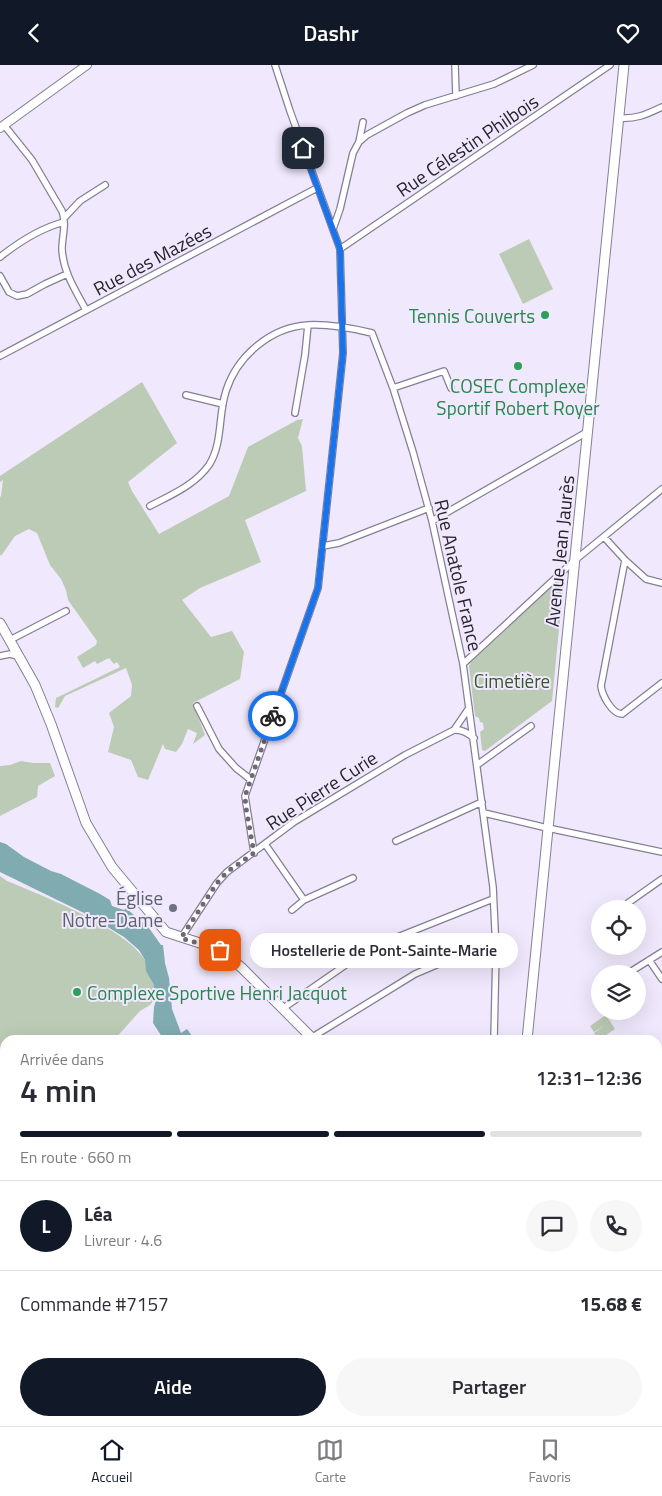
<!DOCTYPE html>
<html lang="fr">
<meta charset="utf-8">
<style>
:root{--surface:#fff;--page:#f7f7f7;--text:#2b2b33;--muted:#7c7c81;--line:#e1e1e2;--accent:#111827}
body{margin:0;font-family:"Titillium Web",sans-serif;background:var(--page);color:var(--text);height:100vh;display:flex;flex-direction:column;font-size:19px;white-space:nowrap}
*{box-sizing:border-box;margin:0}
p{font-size:16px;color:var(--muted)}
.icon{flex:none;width:28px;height:28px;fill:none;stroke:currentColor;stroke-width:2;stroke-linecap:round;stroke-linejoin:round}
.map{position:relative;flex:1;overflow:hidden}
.sheet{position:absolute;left:0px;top:970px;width:662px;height:391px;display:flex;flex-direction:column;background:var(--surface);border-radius:15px 15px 0 0;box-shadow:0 5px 20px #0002}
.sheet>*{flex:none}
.fabs{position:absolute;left:591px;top:835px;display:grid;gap:10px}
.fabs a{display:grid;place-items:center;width:55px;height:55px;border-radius:50%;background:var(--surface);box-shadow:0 5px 20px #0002;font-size:25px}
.pin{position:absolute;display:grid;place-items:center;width:42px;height:42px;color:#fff;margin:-21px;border-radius:10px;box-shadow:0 2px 8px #0006}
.courier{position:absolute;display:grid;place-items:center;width:50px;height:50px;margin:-25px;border:4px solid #1a73e8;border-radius:50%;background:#fff;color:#222;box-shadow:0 1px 6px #0007}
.bubble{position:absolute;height:35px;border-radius:18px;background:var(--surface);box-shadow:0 5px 20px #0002;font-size:16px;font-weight:600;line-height:35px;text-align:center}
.headline em{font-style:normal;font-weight:600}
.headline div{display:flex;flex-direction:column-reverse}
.headline{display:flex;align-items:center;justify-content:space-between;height:85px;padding:0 20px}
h1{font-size:32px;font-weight:600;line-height:38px}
.bar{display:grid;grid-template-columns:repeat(4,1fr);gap:8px 5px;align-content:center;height:60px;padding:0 20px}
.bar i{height:6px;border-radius:4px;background:var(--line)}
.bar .current{background:var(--accent)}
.bar p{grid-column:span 4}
.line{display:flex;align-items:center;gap:12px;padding:0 20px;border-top:1px solid var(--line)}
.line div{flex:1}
.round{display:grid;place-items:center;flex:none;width:52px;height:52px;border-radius:26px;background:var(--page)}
.cta{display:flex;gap:10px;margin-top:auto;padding:10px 20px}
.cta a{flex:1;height:58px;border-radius:30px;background:var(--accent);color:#fff;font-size:20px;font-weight:600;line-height:58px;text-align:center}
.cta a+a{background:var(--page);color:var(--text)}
header{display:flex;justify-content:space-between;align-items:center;height:65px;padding:0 20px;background:var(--accent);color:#fff;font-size:22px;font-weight:600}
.dock{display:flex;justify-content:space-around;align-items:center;height:70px;border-top:1px solid var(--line);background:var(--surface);font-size:14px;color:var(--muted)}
.dock a{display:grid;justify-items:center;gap:2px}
.dock .current{color:var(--accent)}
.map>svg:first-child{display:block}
</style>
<header><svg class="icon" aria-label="back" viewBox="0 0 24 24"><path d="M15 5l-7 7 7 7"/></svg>Dashr<svg class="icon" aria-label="heart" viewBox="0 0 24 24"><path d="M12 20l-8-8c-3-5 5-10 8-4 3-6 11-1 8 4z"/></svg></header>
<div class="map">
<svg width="662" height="1361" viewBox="0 0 662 1361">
<rect width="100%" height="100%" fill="#f0e9fd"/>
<path fill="#bbcbb5" d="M529,174L553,224L523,239L499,189Z
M142,317L177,378L128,417L132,426L159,469L229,431L248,382L297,355L303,354L298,373L302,381L306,426L245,455L261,497L200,523L182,535L211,572L232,566L244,587L240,614L193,638L205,670L193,679L197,668L188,664L182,679L176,687L165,684L163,679L148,715L138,712L131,695L108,687L114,662L109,648L131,631L132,620L126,603L65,631L58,643L55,642L56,633L120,602L117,597L114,599L109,593L97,599L95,596L83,603L77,592L96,580L97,576L68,535L66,525L61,514L50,500L37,468L29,464L15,471L1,491L0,489V432L1,431L3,415L0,417V411Z
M562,512L564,513L552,636L485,686L482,685L480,667L484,664L483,658L480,657L479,653L475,651L469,601L471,597Z
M21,696L33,698H50L55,711L38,721L37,732L0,751V701L10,700Z
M0,811L7,816C41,830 130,865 146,897C152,908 154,922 155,934L150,940L140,946L114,975H5V1045L0,1050Z
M606,950L615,964L599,975L594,968L605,960L594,967L590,961Z
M5,1270V1356H208L213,1361H0V1272Z
M253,1356H419L415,1361H261Z"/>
<path fill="#7fabb1" d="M0,777L6,779L24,792L51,806L61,809L100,829L110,835L112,841L124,845L126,843L149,863L161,880H163L165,898L169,913L172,944L181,968L187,964L195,975H164L153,958L154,942L156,935L153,918L146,906L145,895L139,885L124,872L88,850L0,807Z"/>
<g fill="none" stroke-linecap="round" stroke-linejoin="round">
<path stroke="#7fabb1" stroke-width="2" d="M658,1313L662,1315"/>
<path stroke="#7fabb1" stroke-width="11" d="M658,1355L662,1361"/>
<defs>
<path id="minor" d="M455,0L456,31
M618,53C637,54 645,50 662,42
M4,60L32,95L62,146C67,158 62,172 62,184C63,207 76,226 86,245
M359,77L367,70L407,48L425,40L494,19L533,0
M65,152L80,136L105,120
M333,164L340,144L353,88L359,77L363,57
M340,184L610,0
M0,192C19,177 41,163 64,157
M0,211L9,227L17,231L27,229L45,219L67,209
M0,291L317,123
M393,323L444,306L451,323
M186,330L223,339
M295,348L305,290L308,260
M150,441C171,430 195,420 209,400C223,378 218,350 226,326C237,291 271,262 308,260C330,259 351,263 372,268L393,323L413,387L432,456L463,599L493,822L496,886L494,975
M432,456L587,367
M604,472L625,495L646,514L662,518
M323,481L339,478L429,443
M625,495L601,621C602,630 612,649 622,649L662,618
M10,575L66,546
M0,591L10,589L18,591
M463,599L574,496L662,424
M197,641L219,684L236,703L250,714
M454,665C462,664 468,668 474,673
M477,700L531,661
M484,748L543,762L662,787
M396,776L482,737
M265,779L304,835L353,813
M254,788L245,731L318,523L343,288L340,184L290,46L275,0
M628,838L662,814
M292,845L304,835
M181,873L217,818L227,807L294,757L405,690L454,665L469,643
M649,895L662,914
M627,909L662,887
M282,944L370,883L493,834
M311,973L415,909L495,875
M658,1207L662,1202"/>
<path id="tertiary" d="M0,63L87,0"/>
<path id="secondary" d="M0,558L35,620L51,659L86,758L112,802L166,867L221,885L242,903L314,975
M527,975L624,0"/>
<path id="primary" d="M658,1111L662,1107
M503,1361L504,1356"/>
</defs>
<use href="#minor" stroke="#867e94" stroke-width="8"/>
<use href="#tertiary" stroke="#867e94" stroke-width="10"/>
<use href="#secondary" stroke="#867e94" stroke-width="11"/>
<use href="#primary" stroke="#867e94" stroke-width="11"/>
<use href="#minor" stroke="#fff" stroke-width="5.5"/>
<use href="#tertiary" stroke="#fff" stroke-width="8"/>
<use href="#secondary" stroke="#fff" stroke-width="9"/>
<use href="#primary" stroke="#fff" stroke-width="9"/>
</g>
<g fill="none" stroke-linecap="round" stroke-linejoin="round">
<path stroke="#6d6976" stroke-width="5" stroke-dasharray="0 9" d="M220,885L181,873L217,818L227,807L254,788L246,743L245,731L273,651"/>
<path stroke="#1a73e8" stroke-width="6" d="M273,651L318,523L343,288L340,184L303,83"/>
</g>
<g fill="#2e9e5b" stroke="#f0e9fd" stroke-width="2">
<circle cx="545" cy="250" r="5"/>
<circle cx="518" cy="301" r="5"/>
<circle cx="77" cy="927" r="5"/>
</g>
<circle fill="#6b7280" stroke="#f0e9fd" stroke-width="2" cx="173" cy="843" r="5"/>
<g text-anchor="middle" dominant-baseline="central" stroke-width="4" stroke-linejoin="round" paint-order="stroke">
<g font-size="19" fill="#27242d" stroke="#f0e9fd">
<text transform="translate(467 80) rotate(-34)">Rue Célestin Philbois</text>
<text transform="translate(152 194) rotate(-28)">Rue des Mazées</text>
<text transform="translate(559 486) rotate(-84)">Avenue Jean Jaurès</text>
<text transform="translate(459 510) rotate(77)">Rue Anatole France</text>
<text transform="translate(321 725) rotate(-33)">Rue Pierre Curie</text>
</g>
<g font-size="19" fill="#27864d" stroke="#f0e9fd" text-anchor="end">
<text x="535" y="250">Tennis Couverts</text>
<text x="518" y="320" text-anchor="middle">COSEC Complexe<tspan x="518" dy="22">Sportif Robert Royer</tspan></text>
<text x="87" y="927" text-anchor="start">Complexe Sportive Henri Jacquot</text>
</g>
<g font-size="19" fill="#38572b" stroke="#f0e9fd">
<text x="512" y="615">Cimetière</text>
</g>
<g font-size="19" fill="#5b616d" stroke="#f0e9fd" text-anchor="end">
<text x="163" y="832">Église<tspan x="163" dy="22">Notre-Dame</tspan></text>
</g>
</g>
</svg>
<div class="fabs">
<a><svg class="icon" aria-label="locate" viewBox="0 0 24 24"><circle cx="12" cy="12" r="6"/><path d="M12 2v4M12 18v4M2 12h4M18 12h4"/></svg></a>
<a><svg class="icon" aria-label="layers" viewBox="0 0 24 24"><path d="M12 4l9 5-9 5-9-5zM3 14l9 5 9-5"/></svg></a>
</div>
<div class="pin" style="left:220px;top:885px;background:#ea580c"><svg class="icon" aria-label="bag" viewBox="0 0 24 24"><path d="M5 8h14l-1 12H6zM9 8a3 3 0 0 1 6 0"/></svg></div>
<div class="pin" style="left:303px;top:83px;background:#1f2937"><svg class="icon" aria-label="home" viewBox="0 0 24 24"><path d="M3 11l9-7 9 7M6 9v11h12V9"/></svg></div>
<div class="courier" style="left:273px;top:651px"><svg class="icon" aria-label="bike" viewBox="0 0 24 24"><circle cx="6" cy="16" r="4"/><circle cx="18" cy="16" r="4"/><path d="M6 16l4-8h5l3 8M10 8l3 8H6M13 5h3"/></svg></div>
<div class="bubble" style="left:250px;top:868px;width:268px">Hostellerie de Pont-Sainte-Marie</div>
<section class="sheet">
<div class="headline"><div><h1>4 min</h1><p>Arrivée dans</p></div><em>12:31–12:36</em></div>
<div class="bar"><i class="current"></i><i class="current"></i><i class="current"></i><i></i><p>En route · 660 m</p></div>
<div class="line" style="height:90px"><b class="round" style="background:var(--accent);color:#fff">L</b><div><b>Léa</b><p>Livreur · 4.6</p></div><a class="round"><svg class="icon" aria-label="chat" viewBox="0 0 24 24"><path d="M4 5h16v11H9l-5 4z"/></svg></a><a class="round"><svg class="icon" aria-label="phone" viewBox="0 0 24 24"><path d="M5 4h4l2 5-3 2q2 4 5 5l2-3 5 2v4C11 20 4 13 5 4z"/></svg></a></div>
<div class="line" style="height:65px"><div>Commande #7157</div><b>15.68 €</b></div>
<div class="cta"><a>Aide</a><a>Partager</a></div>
</section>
</div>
<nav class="dock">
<a class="current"><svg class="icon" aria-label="home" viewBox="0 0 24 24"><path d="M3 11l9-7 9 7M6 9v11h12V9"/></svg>Accueil</a>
<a><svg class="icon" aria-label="map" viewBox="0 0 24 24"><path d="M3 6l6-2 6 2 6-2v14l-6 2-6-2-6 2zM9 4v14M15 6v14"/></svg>Carte</a>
<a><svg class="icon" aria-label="saved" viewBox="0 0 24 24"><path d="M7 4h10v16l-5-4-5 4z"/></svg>Favoris</a>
</nav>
